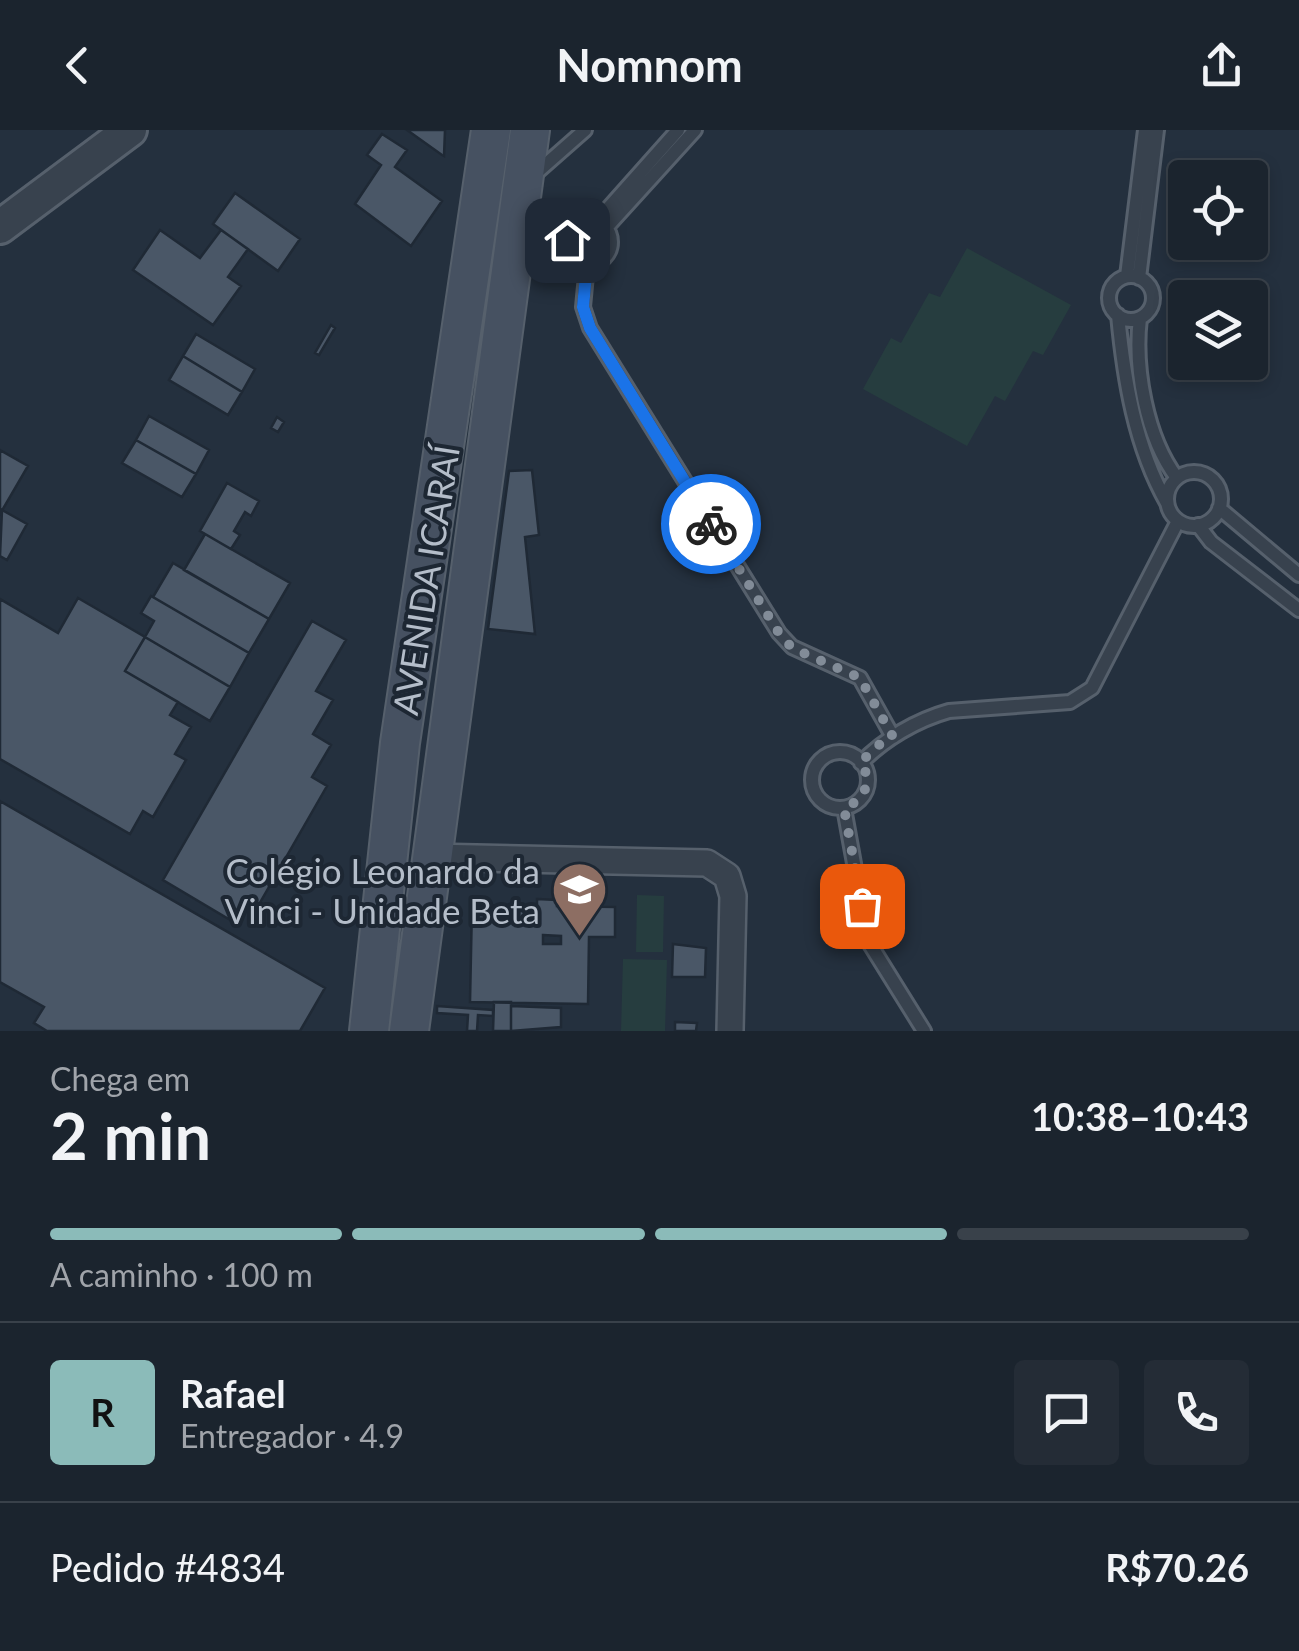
<!DOCTYPE html>
<html lang="pt">
<meta charset="utf-8">
<style>
:root{--surface:#1b242e;--page:#242c36;--text:#f1f3f6;--muted:#a0a4aa;--line:#39414a;--accent:#8bbbb9}
body{margin:0;font-family:Lato,sans-serif;background:var(--page);color:var(--text);height:100vh;display:flex;flex-direction:column;font-size:38px;white-space:nowrap}
*{box-sizing:border-box;margin:0}
p{font-size:32px;color:var(--muted)}
.icon{flex:none;width:55px;height:55px;fill:none;stroke:currentColor;stroke-width:2;stroke-linecap:round;stroke-linejoin:round}
.map{position:relative;height:901px;overflow:hidden}
.sheet{display:flex;flex-direction:column;background:var(--surface);flex:1}
.sheet>*{flex:none}
.fabs{position:absolute;left:1168px;top:30px;display:grid;gap:20px}
.fabs a{display:grid;place-items:center;width:100px;height:100px;border-radius:10px;background:var(--surface);box-shadow:0 5px 15px #0003,0 0 0 2px var(--line);font-size:50px}
.pin{position:absolute;display:grid;place-items:center;width:85px;height:85px;color:#fff;margin:-42px;border-radius:20px;box-shadow:0 5px 15px #0006}
.courier{position:absolute;display:grid;place-items:center;width:100px;height:100px;margin:-50px;border:8px solid #1a73e8;border-radius:50%;background:#fff;color:#222;box-shadow:0 2px 12px #0007}
.overview em{font-style:normal;font-weight:700}
.overview div{display:flex;flex-direction:column-reverse}
.overview{display:flex;align-items:center;justify-content:space-between;height:170px;padding:0 50px}
h1{font-size:65px;font-weight:700;line-height:75px}
.bar{display:grid;grid-template-columns:repeat(4,1fr);gap:15px 10px;align-content:center;height:120px;padding:0 50px}
.bar i{height:12px;border-radius:8px;background:var(--line)}
.bar .active{background:var(--accent)}
.bar p{grid-column:span 4}
.line{display:flex;align-items:center;gap:25px;padding:0 50px;border-top:2px solid var(--line)}
.line div{flex:1}
.round{display:grid;place-items:center;flex:none;width:105px;height:105px;border-radius:10px;background:var(--page)}
header{display:flex;justify-content:space-between;align-items:center;height:130px;padding:0 50px;background:var(--surface);font-size:45px;font-weight:700}
.map>svg:first-child{display:block}
</style>
<header><svg class="icon" aria-label="back" viewBox="0 0 24 24"><path d="M15 5l-7 7 7 7"/></svg>Nomnom<svg class="icon" aria-label="share" viewBox="0 0 24 24"><path d="M12 15V3M7 8l5-5 5 5M5 13v7h14v-7"/></svg></header>
<div class="map">
<svg width="1299" height="901" viewBox="0 0 1299 901">
<rect width="100%" height="100%" fill="#24303e"/>
<path fill="#263d3f" d="M967,118L1071,175L1043,225L1033,221L1005,271L995,266L967,316L863,259L891,208L901,213L929,163L940,167Z
M637,765L664,766L663,822H636Z
M623,829L667,830L665,901H621Z"/>
<path fill="#4a5767" stroke="#1f2935" stroke-width="2.5" fill-rule="evenodd" d="M407,0H445L444,26L442,25Z
M382,4L407,20L395,37L442,71L411,116L355,74L381,35L367,25Z
M235,63L300,109L278,141L213,94Z
M160,100L200,128L221,100L248,119L228,147L241,156L213,195L133,140Z
M331,195L335,198L319,225L315,223Z
M196,204L255,239L242,262L183,226Z
M183,226L242,262L228,285L169,250Z
M149,286L209,320L196,344L136,310Z
M277,287L284,292L278,302L271,298Z
M136,310L196,344L182,367L122,333Z
M0,320L28,336L0,384Z
M532,340L539,405L525,407L535,504L488,499L509,341Z
M227,353L259,371L251,386L245,382L234,401L240,405L231,419L200,401Z
M2,380L27,394L7,430L0,426Z
M205,404L290,453L269,489L184,440Z
M173,433L269,489L249,523L153,467Z
M151,466L249,523L230,557L145,507L154,491L141,483Z
M78,468L145,507L125,541L178,572L170,585L191,597L175,624L186,630L153,687L143,681L130,704L0,629V469L58,503Z
M312,491L346,510L316,561L333,570L313,604L331,615L312,647L327,656L258,776L245,769L232,791L163,750Z
M145,507L230,557L210,591L125,541Z
M0,671L325,858L300,901H47L34,893L44,877L0,852Z
M561,751L598,752V772H589V776H576V763L561,762Z
M537,769L557,770V776L615,777V807H589L588,874L470,872L472,775L537,776ZM543,805L561,806V814H543Z
M673,814L706,818L705,847H672Z
M494,872H511V901H493Z
M437,876L493,880V886L478,885L477,901H467L468,885L437,883Z
M511,876L561,878V897L511,901Z
M675,892L697,893L696,901H675Z"/>
<g fill="none" stroke-linecap="round" stroke-linejoin="round">
<defs>
<path id="service" d="M535,44L585,0
M567 112a22 22 0 1 1 44 0a22 22 0 1 1-44 0Z
M597,91L678,0
M606,98L695,0
M587,135L583,177L590,198L779,503L792,517L860,548L893,607
M1127,146L1145,0
M1109 168a22 22 0 1 1 44 0a22 22 0 1 1-44 0Z
M1139,148L1157,0
M1118,185C1124,249 1135,317 1167,373
M1140,188C1134,237 1146,307 1177,348
M1167 369a27 27 0 1 1 54 0a27 27 0 1 1-54 0Z
M1219,378L1299,445
M1198,395L1211,412L1299,480
M812 650a28 28 0 1 1 56 0a28 28 0 1 1-56 0Z
M861,633C884,609 917,590 949,581L1070,572L1092,558L1178,391
M844,678L868,811L924,901"/>
<path id="minor" d="M431,727L707,733L727,746L733,766L730,901"/>
<path id="tertiary" d="M0,97L130,0"/>
<path id="secondary" d="M369,901L400,613L491,0
M409,901L530,0"/>
</defs>
<use href="#service" stroke="#56606c" stroke-width="18"/>
<use href="#minor" stroke="#56606c" stroke-width="30"/>
<use href="#tertiary" stroke="#56606c" stroke-width="38"/>
<use href="#secondary" stroke="#56606c" stroke-width="42"/>
<use href="#service" stroke="#38424e" stroke-width="12"/>
<use href="#minor" stroke="#38424e" stroke-width="25"/>
<use href="#tertiary" stroke="#38424e" stroke-width="32"/>
<use href="#secondary" stroke="#465161" stroke-width="38"/>
</g>
<g fill="none" stroke-linecap="round" stroke-linejoin="round">
<path stroke="#828c98" stroke-width="10" stroke-dasharray="0 18" d="M711,394L779,503L792,518L860,548L893,607L877,616L861,632C873,652 865,670 844,678L862,776"/>
<path stroke="#1a73e8" stroke-width="12" d="M567,110L572,127L587,134L583,177L590,198L711,394"/>
</g>
<defs>
<symbol id="school-pin" viewBox="-11 -11 22 30"><path d="M0 17L-7.5 6A9.5 9.5 0 1 1 7.5 6Z" fill="#8d6e63" stroke="#1d2733"/><path d="M0-5L7-2L0 1L-7-2ZM-4 1L0 2.5L4 1V4Q0 6-4 4Z" fill="#fff"/></symbol>
</defs>
<g fill-rule="evenodd">
<use href="#school-pin" x="548" y="728" width="63" height="86"/>
</g>
<g text-anchor="middle" dominant-baseline="central" stroke-width="8" stroke-linejoin="round" paint-order="stroke">
<g font-size="35" fill="#b4bdc9" stroke="#1d2733">
<text transform="translate(425 450) rotate(-81)">AVENIDA ICARAÍ</text>
</g>
<g font-size="35" fill="#b4bdc9" stroke="#1d2733" text-anchor="end">
<text x="540" y="740">Colégio Leonardo da<tspan x="540" dy="40">Vinci - Unidade Beta</tspan></text>
</g>
</g>
</svg>
<div class="fabs">
<a><svg class="icon" aria-label="locate" viewBox="0 0 24 24"><circle cx="12" cy="12" r="6"/><path d="M12 2v4M12 18v4M2 12h4M18 12h4"/></svg></a>
<a><svg class="icon" aria-label="layers" viewBox="0 0 24 24"><path d="M12 4l9 5-9 5-9-5zM3 14l9 5 9-5"/></svg></a>
</div>
<div class="pin" style="left:862px;top:776px;background:#ea580c"><svg class="icon" aria-label="bag" viewBox="0 0 24 24"><path d="M5 8h14l-1 12H6zM9 8a3 3 0 0 1 6 0"/></svg></div>
<div class="pin" style="left:567px;top:110px;background:#1f2937"><svg class="icon" aria-label="home" viewBox="0 0 24 24"><path d="M3 11l9-7 9 7M6 9v11h12V9"/></svg></div>
<div class="courier" style="left:711px;top:394px"><svg class="icon" aria-label="bike" viewBox="0 0 24 24"><circle cx="6" cy="16" r="4"/><circle cx="18" cy="16" r="4"/><path d="M6 16l4-8h5l3 8M10 8l3 8H6M13 5h3"/></svg></div>
</div>
<section class="sheet">
<div class="overview"><div><h1>2 min</h1><p>Chega em</p></div><em>10:38–10:43</em></div>
<div class="bar"><i class="active"></i><i class="active"></i><i class="active"></i><i></i><p>A caminho · 100 m</p></div>
<div class="line" style="height:180px"><b class="round" style="background:var(--accent);color:#111">R</b><div><b>Rafael</b><p>Entregador · 4.9</p></div><a class="round"><svg class="icon" aria-label="chat" viewBox="0 0 24 24"><path d="M4 5h16v11H9l-5 4z"/></svg></a><a class="round"><svg class="icon" aria-label="phone" viewBox="0 0 24 24"><path d="M5 4h4l2 5-3 2q2 4 5 5l2-3 5 2v4C11 20 4 13 5 4z"/></svg></a></div>
<div class="line" style="height:130px"><div>Pedido #4834</div><b>R$70.26</b></div>
</section>
